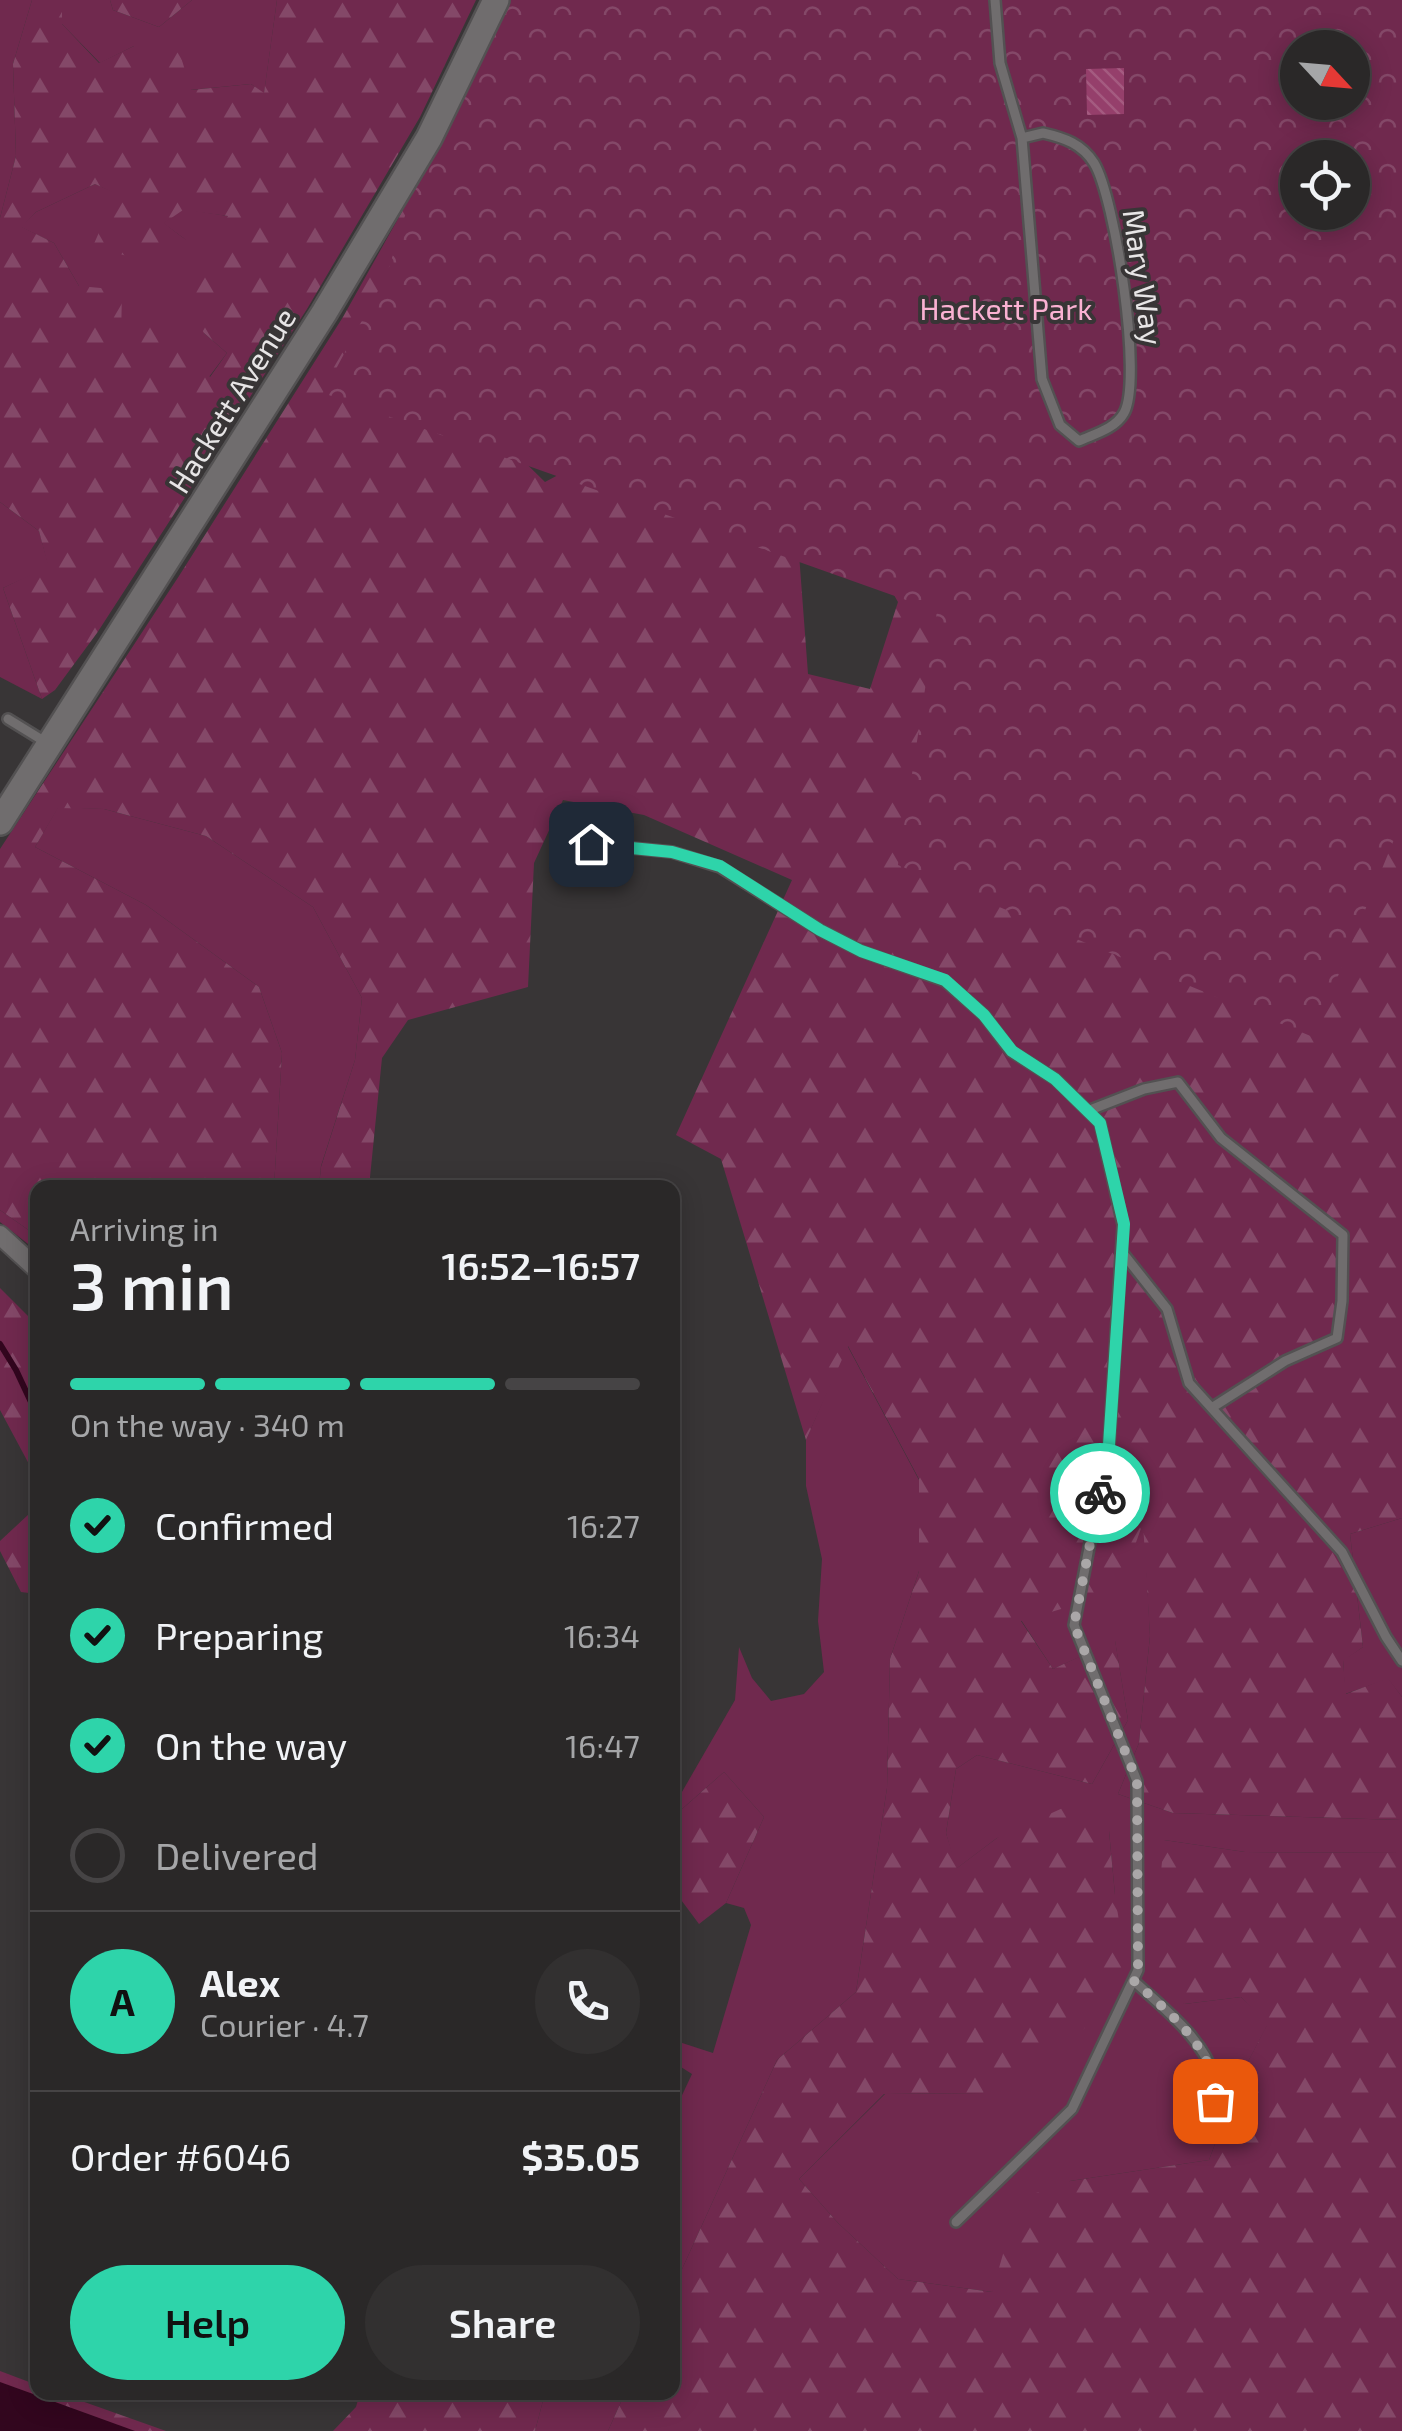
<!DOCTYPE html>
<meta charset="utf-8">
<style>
:root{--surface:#2a2828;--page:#323030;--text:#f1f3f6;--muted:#a5a6a8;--line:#464445;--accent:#2ed4aa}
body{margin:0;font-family:"Exo 2",sans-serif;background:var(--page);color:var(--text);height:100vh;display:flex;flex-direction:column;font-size:38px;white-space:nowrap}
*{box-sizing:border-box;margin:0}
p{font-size:32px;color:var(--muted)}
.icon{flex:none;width:55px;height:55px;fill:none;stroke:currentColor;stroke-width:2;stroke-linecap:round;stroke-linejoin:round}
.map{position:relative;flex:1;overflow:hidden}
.drawer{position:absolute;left:30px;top:1180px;width:650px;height:1220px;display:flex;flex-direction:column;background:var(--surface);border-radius:20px;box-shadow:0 5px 25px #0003,0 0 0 2px var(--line)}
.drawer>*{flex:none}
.needle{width:65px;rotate:116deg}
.buttons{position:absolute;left:1280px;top:30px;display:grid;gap:20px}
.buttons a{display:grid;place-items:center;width:90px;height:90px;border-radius:50%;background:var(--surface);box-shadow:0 5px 25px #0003,0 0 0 2px var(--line);font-size:50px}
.pin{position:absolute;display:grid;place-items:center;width:85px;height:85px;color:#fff;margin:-42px;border-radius:20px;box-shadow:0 5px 15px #0006}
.courier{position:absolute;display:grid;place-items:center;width:100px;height:100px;margin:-50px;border:8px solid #2ed4aa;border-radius:50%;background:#fff;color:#222;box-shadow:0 2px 12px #0007}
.summary em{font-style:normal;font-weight:600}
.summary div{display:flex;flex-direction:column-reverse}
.summary{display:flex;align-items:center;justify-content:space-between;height:170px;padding:0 40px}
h1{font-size:65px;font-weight:600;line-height:75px}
.bar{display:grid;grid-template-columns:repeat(4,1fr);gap:15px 10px;align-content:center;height:120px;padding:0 40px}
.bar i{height:12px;border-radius:8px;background:var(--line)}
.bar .current{background:var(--accent)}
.bar p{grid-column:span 4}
.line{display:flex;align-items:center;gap:25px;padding:0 40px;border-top:2px solid var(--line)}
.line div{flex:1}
.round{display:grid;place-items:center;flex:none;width:105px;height:105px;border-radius:52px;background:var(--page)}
ol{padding:0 40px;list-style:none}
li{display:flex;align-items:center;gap:30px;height:110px}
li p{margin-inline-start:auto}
li .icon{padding:10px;border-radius:50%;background:var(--accent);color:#111;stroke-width:4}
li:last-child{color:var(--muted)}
li i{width:55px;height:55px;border:5px solid var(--line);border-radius:50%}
.action{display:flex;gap:20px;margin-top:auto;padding:20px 40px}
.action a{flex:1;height:115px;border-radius:60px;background:var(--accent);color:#111;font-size:40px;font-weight:600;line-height:115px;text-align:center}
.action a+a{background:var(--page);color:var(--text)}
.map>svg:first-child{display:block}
</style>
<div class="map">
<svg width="1402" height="2431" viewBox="0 0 1402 2431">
<defs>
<pattern id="forest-firs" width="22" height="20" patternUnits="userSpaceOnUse" patternTransform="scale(2.5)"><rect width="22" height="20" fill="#70294e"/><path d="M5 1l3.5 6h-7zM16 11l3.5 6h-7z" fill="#844868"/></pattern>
<pattern id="park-crowns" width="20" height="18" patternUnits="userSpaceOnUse" patternTransform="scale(2.5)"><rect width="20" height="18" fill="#70294e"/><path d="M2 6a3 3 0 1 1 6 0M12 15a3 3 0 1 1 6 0" fill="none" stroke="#844868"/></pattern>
<pattern id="building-back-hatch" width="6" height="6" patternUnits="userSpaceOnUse" patternTransform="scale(2.5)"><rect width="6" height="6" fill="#953f6b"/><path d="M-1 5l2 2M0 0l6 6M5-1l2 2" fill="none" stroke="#a45b80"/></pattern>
</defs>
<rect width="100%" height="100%" fill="#383536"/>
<path fill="#70294e" d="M0,0H32L13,64L16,156L0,218Z
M62,0H110L113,10L159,27L192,0H277L264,94L251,84L190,90L134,46L100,63L62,24Z
M95,184L116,193L186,240L163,223L183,209L228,216L204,333L227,353L209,377L121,341L79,286L54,243L21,227L36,212Z
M0,502L39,531L49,567L3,588L42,699L0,677Z
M58,807L104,809L206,836L313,907L362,998L355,1060L321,1166L319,1187H274L282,1053L259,987L146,905L35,847Z
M0,1210L37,1236V1251L0,1222Z
M847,1345L919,1480V1571L890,1659L887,1788L856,1992L777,2060L673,2289L672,2108H676L692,2074L673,2062V2046L676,2041L713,2053L751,1925L744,1908L726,1903L764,1817L724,1772L674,1816L675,1804L735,1700L739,1647L752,1678L771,1701L804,1694L824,1672L818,1621L822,1559L806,1486V1440Z
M1402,1518V1697L1388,1679L1345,1694L1343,1660L1363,1647L1350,1534Z
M1144,1520L1150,1636L1139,1743L1118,1794L1173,1813L1402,1820V1853L1245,1852L1164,1840L1184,2004L1241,1997L1268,2024L1241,2075L1209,2160L1070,2181L992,2292L898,2279L838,2223L799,2179L885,2094L983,2093L1115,1895L1109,1831L997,1838L956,1869L946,1833L956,1769L977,1755L1092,1784L1128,1720L1115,1641L1053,1669L1021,1620L1057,1609Z
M545,2393V2392L625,2393L608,2431H535Z"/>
<path fill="url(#forest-firs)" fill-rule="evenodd" d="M32,0H62V24L99,63L134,46L177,44L191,90L251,84L264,93L277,0H476L420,117L307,309L97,633L55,690L42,699L3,588L48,566L39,531L0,502V218L16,156L13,64ZM95,184L116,194L93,246L147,262L187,241L164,223L183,210L228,216L184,301L204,333L227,353L210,377L157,311L121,340L122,290L79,286L54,243L22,227L36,212Z
M110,0H192L159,27L113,10Z
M1402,0V1518L1350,1534L1363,1647L1343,1661L1346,1694L1388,1678L1402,1697V1820L1173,1813L1118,1794L1139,1743L1150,1636L1143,1523L1118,1592L1021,1621L1053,1669L1115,1640L1128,1720L1092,1784L977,1755L956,1769L946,1833L957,1868L997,1838L1076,1802L1109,1831L1115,1895L1127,1974L1072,2044L983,2093L884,2094L799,2179L838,2223L898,2279L992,2292L1019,2199L1070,2181L1209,2160L1241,2075L1267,2025L1241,1997L1184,2004L1153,1959L1164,1840L1245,1852L1402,1853V2431H608L625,2393L672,2392L673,2289L777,2060L856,1992L887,1788L890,1659L919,1571V1479L848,1346L806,1440L721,1159L676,1135L792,880L644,815L563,800L534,863L528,987L408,1020L382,1058L369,1187H319L321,1167L355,1060L362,998L313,907L206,836L104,809L58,808L35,847L146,905L259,987L282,1053L274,1187L38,1188L37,1236L0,1210V849L179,576L343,317L469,92L493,431L545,482L663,419L796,514L808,674L870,689L898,602L826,477L1153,46ZM1298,48H1352V102H1298ZM1298,158H1352V212H1298Z
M0,1288L37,1325V1479L0,1410Z
M37,1497V1594L21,1592L0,1551V1541L29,1514Z
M724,1772L764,1817L726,1903L699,1924L673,1889V1817Z
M0,2371L37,2385L38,2392L59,2393L166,2431H120L0,2389Z
M360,2393V2392L545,2393L535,2431H333L356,2407Z"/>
<path fill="url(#park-crowns)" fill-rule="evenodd" d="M496,0H1402V820L1313,1037L898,865L937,611L323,393L387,274L429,138ZM1298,48H1352V102H1298ZM1298,158H1352V212H1298Z"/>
<path fill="#32061e" d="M0,2382L135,2431H0Z"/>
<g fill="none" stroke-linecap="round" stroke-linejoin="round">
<path stroke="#32061e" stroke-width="6" d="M0,1344L16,1370L38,1417"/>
</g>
<path fill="url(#building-back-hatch)" d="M1124,68V114L1087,115L1086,69Z"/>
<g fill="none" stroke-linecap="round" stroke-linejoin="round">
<defs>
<path id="service" d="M995,0L1000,63L1022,138
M1043,133C1065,138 1082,144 1094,163C1115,197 1143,380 1124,413C1115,429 1094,434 1079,441L1060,425L1042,379L1022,138Z
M8,719L47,743
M591,844L672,852L720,867L820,930L861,951L945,981L984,1015L1011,1051L1055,1079L1100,1123L1123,1225L1109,1445L1074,1625L1137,1781L1138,1970L1072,2109L956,2222
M1090,1110L1144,1089L1178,1082L1221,1138L1343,1235L1342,1301L1337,1338L1285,1361L1213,1407
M1122,1252L1167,1309L1189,1383L1342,1552L1386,1637L1402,1661
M1134,1981C1163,2008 1202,2037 1214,2076C1218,2090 1215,2109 1215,2123"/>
<path id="minor" d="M0,1235L38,1270"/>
<path id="secondary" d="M0,822L324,313L429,138L496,0"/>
</defs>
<use href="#service" stroke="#535152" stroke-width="14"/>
<use href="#minor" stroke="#535152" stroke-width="22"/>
<use href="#secondary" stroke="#535152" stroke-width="30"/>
<use href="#service" stroke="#706d6e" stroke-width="9"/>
<use href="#minor" stroke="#706d6e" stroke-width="18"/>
<use href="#secondary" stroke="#706d6e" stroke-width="25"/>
</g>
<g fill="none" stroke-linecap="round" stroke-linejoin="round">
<path stroke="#aaa7a8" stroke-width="10" stroke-dasharray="0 18" d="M1100,1493L1074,1625L1137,1781L1138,1970L1134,1981C1170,2014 1216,2048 1215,2101"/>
<path stroke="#2ed4aa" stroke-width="12" d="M591,844L672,852L720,866L820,930L861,951L945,980L984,1015L1012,1051L1055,1079L1100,1123L1124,1224L1109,1445L1100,1493"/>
</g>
<g text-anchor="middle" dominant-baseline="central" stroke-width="8" stroke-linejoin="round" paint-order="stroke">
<g font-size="30" fill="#e7e5e6" stroke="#383536">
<text transform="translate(1144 277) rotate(82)">Mary Way</text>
<text transform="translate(231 400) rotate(-58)">Hackett Avenue</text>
</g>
<g font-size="30" fill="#fab1d2" stroke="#383536">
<text x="1006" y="308">Hackett Park</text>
</g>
</g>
</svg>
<div class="buttons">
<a><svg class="needle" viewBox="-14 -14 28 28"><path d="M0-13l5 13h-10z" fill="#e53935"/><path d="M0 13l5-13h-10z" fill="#a5a6a8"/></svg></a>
<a><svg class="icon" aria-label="locate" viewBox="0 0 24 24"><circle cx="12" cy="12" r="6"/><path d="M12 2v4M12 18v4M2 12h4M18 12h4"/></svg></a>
</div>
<div class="pin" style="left:1215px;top:2101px;background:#ea580c"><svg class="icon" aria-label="bag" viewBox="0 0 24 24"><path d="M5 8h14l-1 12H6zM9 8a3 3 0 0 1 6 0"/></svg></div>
<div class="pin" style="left:591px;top:844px;background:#1f2937"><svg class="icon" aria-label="home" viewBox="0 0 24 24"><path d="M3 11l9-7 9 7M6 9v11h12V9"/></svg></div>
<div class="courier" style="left:1100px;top:1493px"><svg class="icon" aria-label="bike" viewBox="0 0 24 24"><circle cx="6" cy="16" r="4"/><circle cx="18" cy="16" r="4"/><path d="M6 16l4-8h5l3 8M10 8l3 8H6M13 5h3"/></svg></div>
<section class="drawer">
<div class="summary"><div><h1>3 min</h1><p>Arriving in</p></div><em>16:52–16:57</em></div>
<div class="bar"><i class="current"></i><i class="current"></i><i class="current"></i><i></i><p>On the way · 340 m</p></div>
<ol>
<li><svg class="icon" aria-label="check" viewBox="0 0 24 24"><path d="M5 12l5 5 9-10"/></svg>Confirmed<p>16:27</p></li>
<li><svg class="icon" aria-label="check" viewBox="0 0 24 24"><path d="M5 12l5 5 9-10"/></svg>Preparing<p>16:34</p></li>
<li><svg class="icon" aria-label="check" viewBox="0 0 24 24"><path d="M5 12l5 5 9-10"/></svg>On the way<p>16:47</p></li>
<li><i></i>Delivered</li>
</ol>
<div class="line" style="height:180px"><b class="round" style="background:var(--accent);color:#111">A</b><div><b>Alex</b><p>Courier · 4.7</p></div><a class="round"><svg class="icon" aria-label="phone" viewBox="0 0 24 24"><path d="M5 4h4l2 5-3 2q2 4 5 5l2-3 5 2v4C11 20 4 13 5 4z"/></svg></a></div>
<div class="line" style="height:130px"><div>Order #6046</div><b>$35.05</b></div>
<div class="action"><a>Help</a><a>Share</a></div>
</section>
</div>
